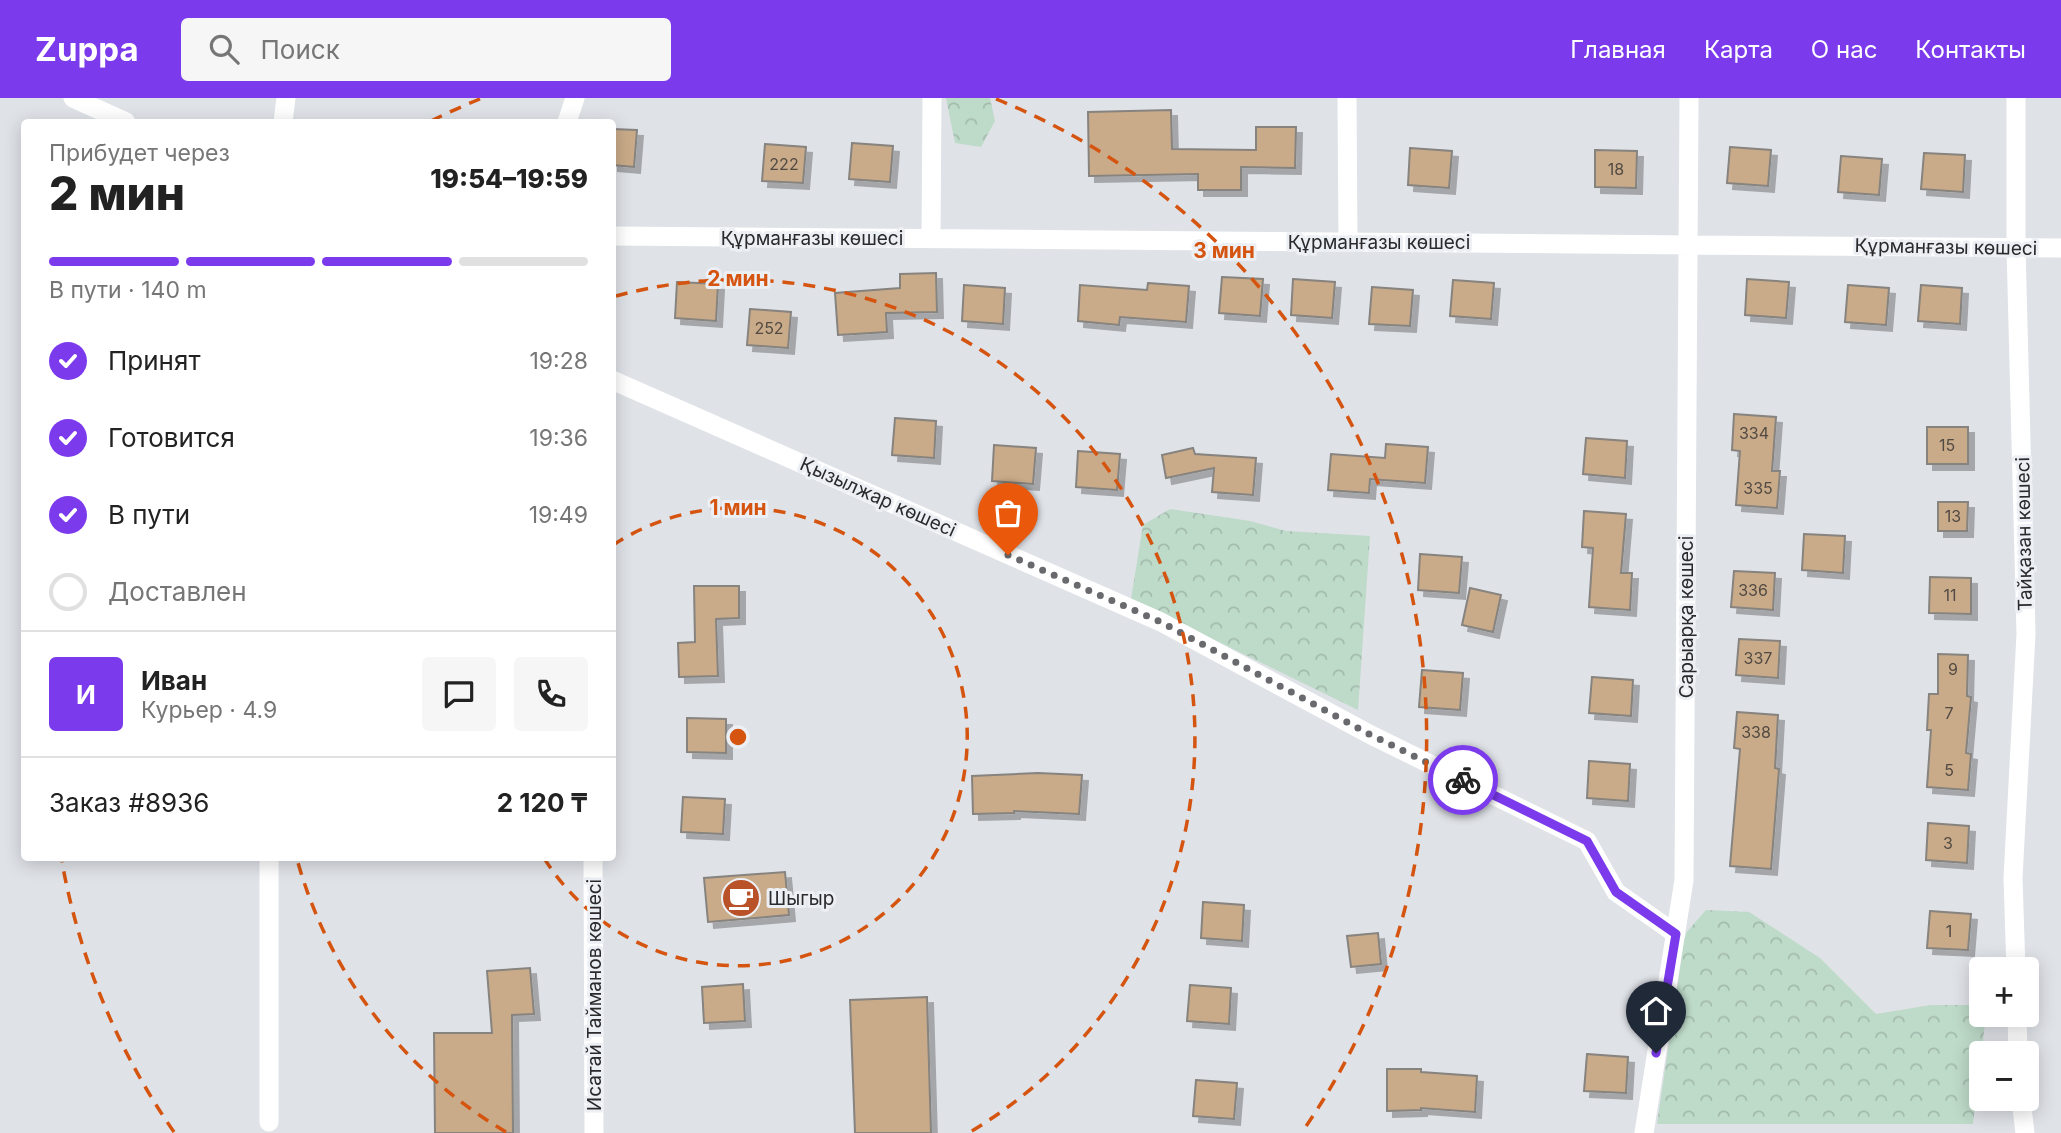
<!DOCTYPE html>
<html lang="ru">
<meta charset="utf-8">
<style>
:root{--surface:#fff;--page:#f6f6f6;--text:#222;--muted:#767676;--line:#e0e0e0;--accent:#7c3aed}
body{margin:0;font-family:Inter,sans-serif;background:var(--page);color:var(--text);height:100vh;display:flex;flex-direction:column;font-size:26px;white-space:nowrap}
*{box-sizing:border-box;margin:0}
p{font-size:23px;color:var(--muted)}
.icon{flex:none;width:38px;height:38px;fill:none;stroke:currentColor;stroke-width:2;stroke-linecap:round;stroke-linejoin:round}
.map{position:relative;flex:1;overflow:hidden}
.panel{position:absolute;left:21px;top:21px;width:595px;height:742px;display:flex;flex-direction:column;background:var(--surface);border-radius:7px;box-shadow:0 4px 18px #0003}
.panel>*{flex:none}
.tools{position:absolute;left:1969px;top:859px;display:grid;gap:14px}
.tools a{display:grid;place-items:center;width:70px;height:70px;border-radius:7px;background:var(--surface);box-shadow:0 4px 18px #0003;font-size:35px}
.pin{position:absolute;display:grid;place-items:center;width:60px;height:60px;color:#fff;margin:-72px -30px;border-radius:50% 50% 50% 0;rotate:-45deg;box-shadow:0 0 7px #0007}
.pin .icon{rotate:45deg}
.courier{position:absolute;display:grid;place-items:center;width:70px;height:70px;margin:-35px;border:5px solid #7c3aed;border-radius:50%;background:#fff;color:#222;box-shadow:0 2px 9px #0007}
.headline em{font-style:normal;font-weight:800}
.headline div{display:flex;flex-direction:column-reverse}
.headline{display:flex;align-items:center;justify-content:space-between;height:119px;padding:0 28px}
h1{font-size:46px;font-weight:800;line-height:52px}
.bar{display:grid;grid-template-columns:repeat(4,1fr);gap:10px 7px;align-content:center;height:84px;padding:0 28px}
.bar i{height:9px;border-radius:5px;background:var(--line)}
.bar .active{background:var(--accent)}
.bar p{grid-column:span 4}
.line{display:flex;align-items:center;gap:18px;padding:0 28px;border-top:2px solid var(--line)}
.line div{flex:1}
.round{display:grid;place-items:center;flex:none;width:74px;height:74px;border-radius:7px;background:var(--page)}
ol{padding:0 28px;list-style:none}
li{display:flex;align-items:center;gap:21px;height:77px}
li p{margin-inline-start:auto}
li .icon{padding:7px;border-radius:50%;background:var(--accent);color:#fff;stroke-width:4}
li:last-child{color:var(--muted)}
li i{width:38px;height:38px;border:4px solid var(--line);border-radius:50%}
header{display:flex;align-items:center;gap:42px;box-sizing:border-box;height:98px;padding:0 35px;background:var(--accent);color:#fff}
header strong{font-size:33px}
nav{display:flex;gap:38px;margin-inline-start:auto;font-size:24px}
.search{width:490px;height:63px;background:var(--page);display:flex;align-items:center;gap:18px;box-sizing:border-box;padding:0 24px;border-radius:7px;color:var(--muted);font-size:26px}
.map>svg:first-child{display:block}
</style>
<header>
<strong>Zuppa</strong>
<div class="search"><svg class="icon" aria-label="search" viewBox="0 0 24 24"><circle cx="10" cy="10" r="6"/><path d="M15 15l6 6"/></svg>Поиск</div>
<nav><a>Главная</a><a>Карта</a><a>О нас</a><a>Контакты</a></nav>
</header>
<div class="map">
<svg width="2061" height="1035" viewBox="0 0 2061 1035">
<defs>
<pattern id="forest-crowns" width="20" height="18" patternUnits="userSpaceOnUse" patternTransform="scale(1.75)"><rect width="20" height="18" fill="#bedac9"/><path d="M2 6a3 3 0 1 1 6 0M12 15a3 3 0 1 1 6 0" fill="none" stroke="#a3bbad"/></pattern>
<filter id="shadow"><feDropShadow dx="6" dy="6" stdDeviation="0" flood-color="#0004"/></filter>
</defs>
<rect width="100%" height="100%" fill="#dfe2e7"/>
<path fill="url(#forest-crowns)" d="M946,0H990L995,23L981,49L955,45Z
M1170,411L1250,423L1286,433L1370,438L1358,612L1131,501L1143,427Z
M1706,812L1749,814L1820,860L1876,916L1931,907H1981V917H1986L1973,1026H1657L1685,836Z"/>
<path fill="#c9ab89" stroke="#87837f" stroke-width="2" filter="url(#shadow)" d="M1171,12L1172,51L1256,52V29H1296L1295,70L1241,69V92H1198V76L1089,78L1088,14Z
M612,31L637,32L634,69L612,67Z
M852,45L893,48L890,84L849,81Z
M765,46L806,49L803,85L762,83Z
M1730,49L1771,52L1768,88L1727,85Z
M1410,50L1452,53L1449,90L1408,87Z
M1595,52L1637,53L1636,90L1595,89Z
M1924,55L1965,57L1963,94L1921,91Z
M1841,58L1882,61L1879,97L1838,94Z
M936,175L937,214L886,215L887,234L838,237L835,195L900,190V176Z
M1222,179L1263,181L1260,218L1219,215Z
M1293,181L1335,184L1332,220L1291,217Z
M1747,181L1789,184L1786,220L1745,217Z
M1453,182L1494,185L1491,221L1450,218Z
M677,184L718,186L716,223L675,220Z
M1148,185L1189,188L1186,224L1120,219L1119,227L1078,223L1080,187L1147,192Z
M964,187L1005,190L1003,226L962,223Z
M1848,187L1889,190L1886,227L1845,224Z
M1921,187L1962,190L1960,226L1918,223Z
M1372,189L1413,192L1410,228L1369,226Z
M750,211L791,214L788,250L747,247Z
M1734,316L1776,319L1772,373H1780L1777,410L1736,407L1740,353L1732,352Z
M895,320L936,323L934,360L892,357Z
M1927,329H1968V366H1927Z
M1586,340L1627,343L1625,380L1583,376Z
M1386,346L1428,349L1425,385L1370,381L1369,395L1328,392L1331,356L1385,360Z
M994,347L1036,350L1033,386L992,383Z
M1193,350L1195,356L1256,360L1253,397L1212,394L1214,370L1166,380L1162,357Z
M1078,353L1120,356L1117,392L1076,389Z
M1938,404H1968L1967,433H1938Z
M1584,413L1626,416L1621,475H1632L1630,512L1589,509L1593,450L1582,449Z
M1804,436L1845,438L1843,475L1802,472Z
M1420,456L1462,459L1459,495L1418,492Z
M1734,473L1775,475L1773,512L1731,509Z
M1930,479L1971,480V516L1929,515Z
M694,488H739V520L716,521L718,578L679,579L678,545L695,544Z
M1470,490L1501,497L1493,534L1462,527Z
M1739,541L1780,543L1778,580L1736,577Z
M1938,556L1968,557L1967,598L1971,599L1966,655L1971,656L1968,692L1927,689L1931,632H1927L1929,596H1938Z
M1422,572L1463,575L1460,612L1419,609Z
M1592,579L1633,582L1631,618L1589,615Z
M1737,614L1778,617L1775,670L1779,671L1771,771L1730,768L1740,651L1734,650Z
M687,620L726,621V655L687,654Z
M1589,663L1630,666L1628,703L1587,700Z
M1038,675L1082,677L1079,716L1014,713V715L973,716L972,678Z
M683,699L725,701L723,736L681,734Z
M1928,725L1969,728L1967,765L1926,762Z
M785,774L789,817L708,824L704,780Z
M1203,804L1244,807L1242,843L1201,840Z
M1930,813L1971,816L1968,852L1927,850Z
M1378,835L1381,866L1351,869L1347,838Z
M530,870L534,916L512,917L513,1035H435L434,935H492L487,873Z
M743,886L745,923L704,925L702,889Z
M1190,887L1231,890L1229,926L1187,923Z
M927,899L931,1035H855L850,902Z
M1587,956L1628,959L1626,995L1584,993Z
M1387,971H1421V974L1477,978L1475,1014L1421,1010V1012L1387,1013Z
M1196,982L1237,985L1234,1021L1193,1018Z"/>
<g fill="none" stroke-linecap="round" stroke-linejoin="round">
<path stroke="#fff" stroke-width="19" d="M73,0L126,24
M1347,0L1348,144
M283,24L286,0
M567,24L575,0
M612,138L2061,150
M931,141L932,0
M612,282L1161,524L1371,637L1587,743L1616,794L1676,836
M269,760V1024
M593,760L594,1035
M2016,872L2013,780L2026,536L2016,150V0
M2017,917L2018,956
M2021,1001L2025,1035
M1644,1035L1684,782L1689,0"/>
</g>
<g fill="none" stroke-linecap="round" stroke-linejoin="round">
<path stroke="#696a6d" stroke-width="7" stroke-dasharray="0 12.6" d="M1008,457L1161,524L1371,637L1463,682"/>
<path stroke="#7c3aed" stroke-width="9" d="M1463,682L1587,743L1616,794L1676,836L1656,955"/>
</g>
<g fill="none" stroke="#d5540f" stroke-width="3.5" stroke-dasharray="12 9">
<path d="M613 447A229 229 0 1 1 544 760"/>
<path d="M506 1034A458 458 0 0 1 297 761M616 198A458 458 0 0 1 970 1034"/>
<path d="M174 1034A688 688 0 0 1 62 764M431 23A688 688 0 0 1 480 1M996 1A688 688 0 0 1 1302 1034"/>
</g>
<defs>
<symbol id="cafe-disc" viewBox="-11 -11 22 22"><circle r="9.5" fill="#b95229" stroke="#eceff4"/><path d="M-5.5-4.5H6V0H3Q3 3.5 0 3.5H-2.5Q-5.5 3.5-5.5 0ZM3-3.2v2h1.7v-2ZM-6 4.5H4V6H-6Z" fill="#fff"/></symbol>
</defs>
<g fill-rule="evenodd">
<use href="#cafe-disc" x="719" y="778" width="44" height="44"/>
</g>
<g text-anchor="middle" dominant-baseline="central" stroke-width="6" stroke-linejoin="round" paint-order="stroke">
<g font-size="16" fill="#524a43">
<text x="784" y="66">222</text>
<text x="1616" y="71">18</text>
<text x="769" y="230">252</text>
<text x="1754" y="335">334</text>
<text x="1947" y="347">15</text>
<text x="1758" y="390">335</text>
<text x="1953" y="418">13</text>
<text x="1753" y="492">336</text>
<text x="1950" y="497">11</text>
<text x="1758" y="560">337</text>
<text x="1953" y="571">9</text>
<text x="1949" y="615">7</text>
<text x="1756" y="634">338</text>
<text x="1949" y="672">5</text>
<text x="1948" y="745">3</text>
<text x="1949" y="833">1</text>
</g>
<g font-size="19" fill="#2a2a2c" stroke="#eceff4">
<text x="812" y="140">Құрманғазы көшесі</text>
<text x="1379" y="144">Құрманғазы көшесі</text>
<text transform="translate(1946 149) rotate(1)">Құрманғазы көшесі</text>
<text transform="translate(878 399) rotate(24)">Қызылжар көшесі</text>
<text transform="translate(2024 436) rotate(-91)">Тайқазан көшесі</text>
<text transform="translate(1686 519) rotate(-90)">Сарыарқа көшесі</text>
<text transform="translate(594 897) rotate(-90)">Исатай Тайманов көшесі</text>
</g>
<g font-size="19" fill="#2a2a2c" stroke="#eceff4" text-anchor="start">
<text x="768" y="800">Шыгыр</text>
</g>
</g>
<circle cx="738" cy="639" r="10" fill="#d5540f" stroke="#eceff4" stroke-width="3.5"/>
<g font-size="21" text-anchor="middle" font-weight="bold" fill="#d5540f" stroke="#eceff4" stroke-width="6" stroke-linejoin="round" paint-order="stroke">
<text x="1224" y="160">3 мин</text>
<text x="738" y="188">2 мин</text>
<text x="738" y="417">1 мин</text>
</g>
</svg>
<div class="tools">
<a>+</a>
<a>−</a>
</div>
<div class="pin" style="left:1008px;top:457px;background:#ea580c"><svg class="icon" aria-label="bag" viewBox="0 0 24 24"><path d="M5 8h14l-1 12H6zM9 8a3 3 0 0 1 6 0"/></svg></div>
<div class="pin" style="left:1656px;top:955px;background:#1f2937"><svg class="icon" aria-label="home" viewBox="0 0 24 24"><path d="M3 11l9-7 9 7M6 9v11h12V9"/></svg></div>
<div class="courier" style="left:1463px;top:682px"><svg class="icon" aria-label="bike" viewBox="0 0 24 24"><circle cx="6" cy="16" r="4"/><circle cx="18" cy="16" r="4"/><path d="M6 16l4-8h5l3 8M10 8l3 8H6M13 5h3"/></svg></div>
<section class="panel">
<div class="headline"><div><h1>2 мин</h1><p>Прибудет через</p></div><em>19:54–19:59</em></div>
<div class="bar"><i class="active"></i><i class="active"></i><i class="active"></i><i></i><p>В пути · 140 m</p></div>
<ol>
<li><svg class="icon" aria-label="check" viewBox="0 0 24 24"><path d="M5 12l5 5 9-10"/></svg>Принят<p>19:28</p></li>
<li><svg class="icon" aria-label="check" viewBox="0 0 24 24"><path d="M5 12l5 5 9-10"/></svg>Готовится<p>19:36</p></li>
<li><svg class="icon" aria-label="check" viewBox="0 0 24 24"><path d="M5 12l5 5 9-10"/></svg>В пути<p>19:49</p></li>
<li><i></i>Доставлен</li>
</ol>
<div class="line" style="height:126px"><b class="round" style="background:var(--accent);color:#fff">И</b><div><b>Иван</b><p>Курьер · 4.9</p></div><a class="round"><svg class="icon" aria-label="chat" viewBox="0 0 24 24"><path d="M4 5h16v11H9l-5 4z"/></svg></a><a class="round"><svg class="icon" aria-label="phone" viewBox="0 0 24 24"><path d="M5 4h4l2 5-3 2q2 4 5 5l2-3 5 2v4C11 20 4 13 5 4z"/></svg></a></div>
<div class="line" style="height:91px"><div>Заказ #8936</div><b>2 120 ₸</b></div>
</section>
</div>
